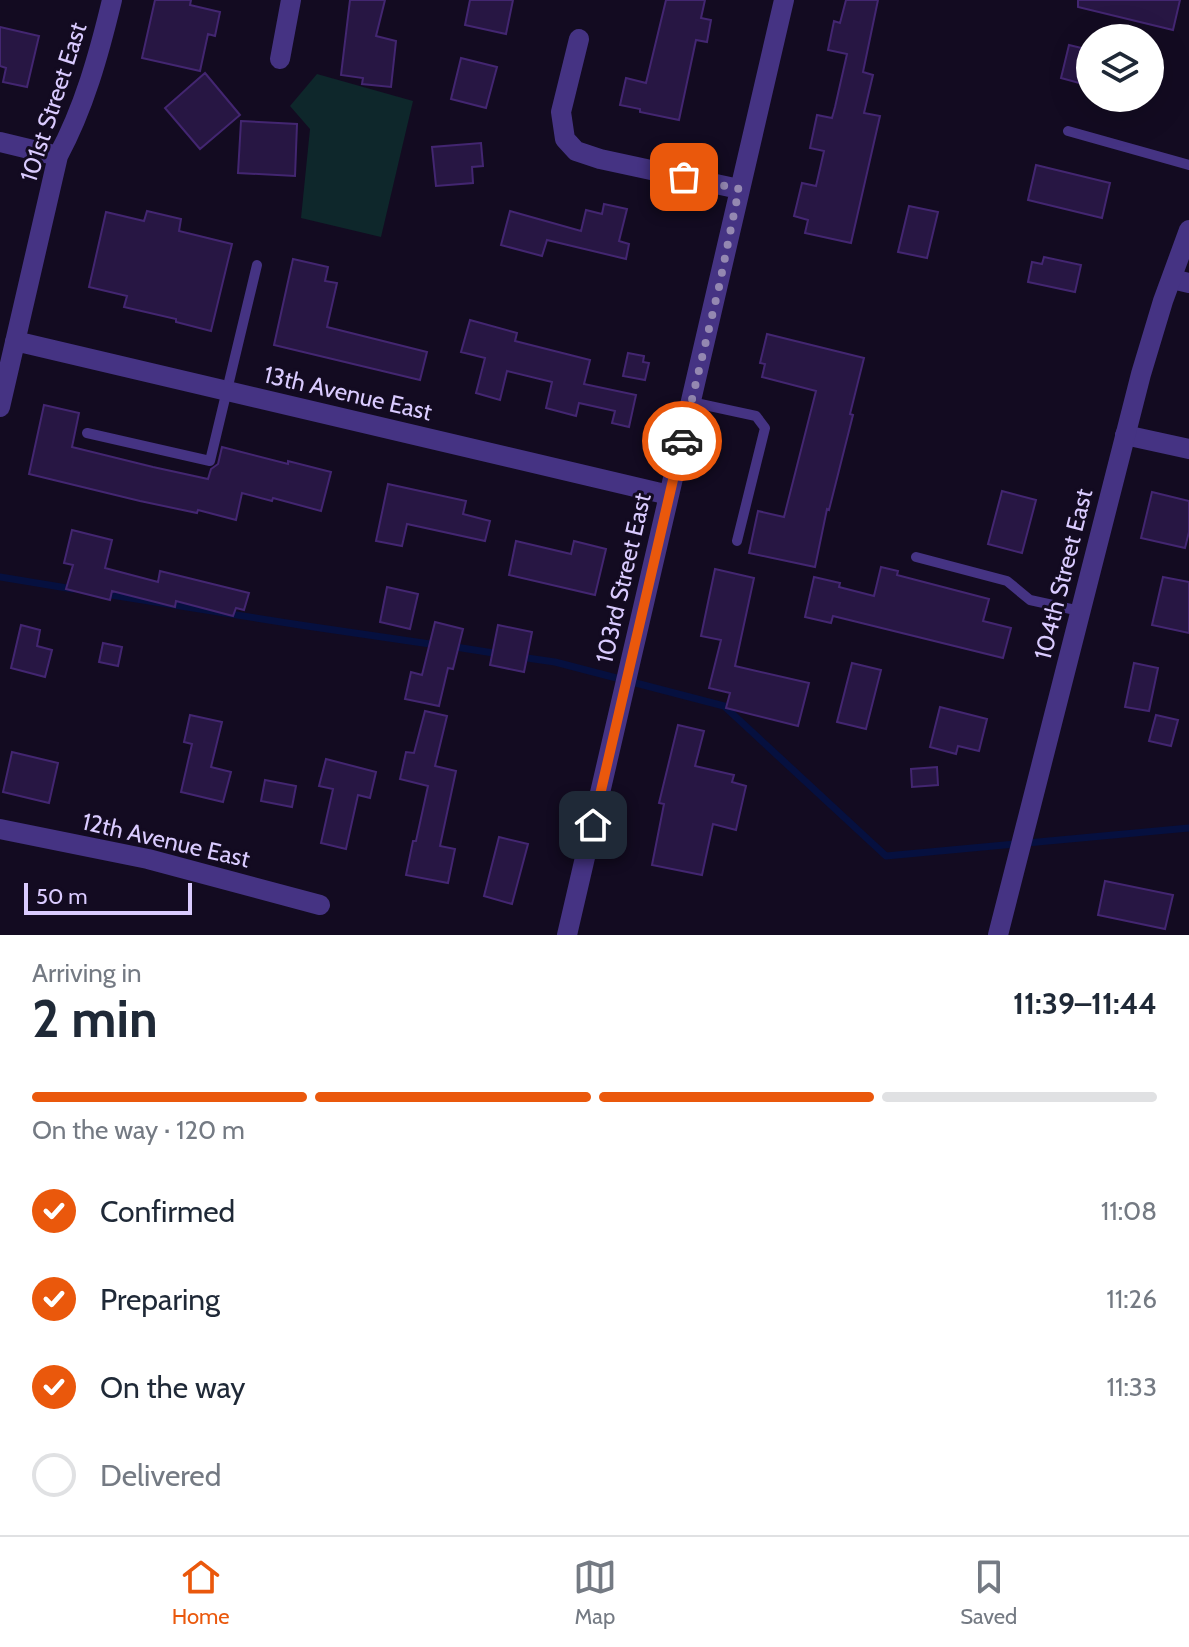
<!DOCTYPE html>
<meta charset="utf-8">
<style>
:root{--surface:#fff;--page:#f2f2f3;--text:#1f2937;--muted:#747a83;--line:#e0e1e3;--accent:#ea580c}
body{margin:0;font-family:Cabin,sans-serif;background:var(--page);color:var(--text);height:100vh;display:flex;flex-direction:column;font-size:30px;white-space:nowrap}
*{box-sizing:border-box;margin:0}
p{font-size:26px;color:var(--muted)}
.icon{flex:none;width:44px;height:44px;fill:none;stroke:currentColor;stroke-width:2;stroke-linecap:round;stroke-linejoin:round}
.map{position:relative;height:935px;overflow:hidden}
.panel{display:flex;flex-direction:column;background:var(--surface);flex:1}
.panel>*{flex:none}
.tools{position:absolute;left:1076px;top:24px;display:grid;gap:16px}
.tools a{display:grid;place-items:center;width:88px;height:88px;border-radius:50%;background:var(--surface);box-shadow:0 8px 32px #0002;font-size:40px}
.scale{position:absolute;left:24px;bottom:20px;width:168px;box-sizing:border-box;padding-left:8px;border:4px solid #dacbff;border-top:0;font-size:22px;line-height:28px;white-space:nowrap;color:#dacbff;-webkit-text-stroke:6px #130b21;paint-order:stroke}
.pin{position:absolute;display:grid;place-items:center;width:68px;height:68px;color:#fff;margin:-34px;border-radius:16px;box-shadow:0 4px 12px #0006}
.courier{position:absolute;display:grid;place-items:center;width:80px;height:80px;margin:-40px;border:6px solid #ea580c;border-radius:50%;background:#fff;color:#222;box-shadow:0 2px 10px #0007}
.summary em{font-style:normal;font-weight:700}
.summary div{display:flex;flex-direction:column-reverse}
.summary{display:flex;align-items:center;justify-content:space-between;height:136px;padding:0 32px}
h1{font-size:52px;font-weight:700;line-height:60px}
.bar{display:grid;grid-template-columns:repeat(4,1fr);gap:12px 8px;align-content:center;height:96px;padding:0 32px}
.bar i{height:10px;border-radius:6px;background:var(--line)}
.bar .on{background:var(--accent)}
.bar p{grid-column:span 4}
ol{padding:0 32px;list-style:none}
li{display:flex;align-items:center;gap:24px;height:88px}
li p{margin-inline-start:auto}
li .icon{padding:8px;border-radius:50%;background:var(--accent);color:#fff;stroke-width:4}
li:last-child{color:var(--muted)}
li i{width:44px;height:44px;border:4px solid var(--line);border-radius:50%}
.menu{display:flex;justify-content:space-around;align-items:center;height:112px;border-top:2px solid var(--line);background:var(--surface);font-size:22px;color:var(--muted)}
.menu a{display:grid;justify-items:center;gap:4px}
.menu .on{color:var(--accent)}
.map>svg:first-child{display:block}
</style>
<div class="map">
<svg width="1189" height="935" viewBox="0 0 1189 935">
<rect width="100%" height="100%" fill="#130b21"/>
<path fill="#0e272b" d="M317,74L413,101L381,237L301,218L310,129L290,106Z"/>
<g fill="none" stroke-linecap="round" stroke-linejoin="round">
<path stroke="#06103f" stroke-width="7" d="M0,577L73,589
M105,594L300,625L437,645
M449,646L500,654
M520,657L555,662L724,706L886,856L1189,828"/>
</g>
<path fill="#271643" stroke="#432671" stroke-width="2" d="M155,0H191L190,5L220,12L215,36L208,34L200,71L142,58Z
M350,0H385L376,36L396,41L391,87L362,84L363,78L341,75Z
M470,0H513L506,34L465,25Z
M666,0H705L701,18L711,20L707,42L696,40L679,120L640,112V109L620,105L626,78L646,83Z
M846,0H878L863,72L873,75L864,113L880,116L851,243L805,233L808,220L794,216L802,183L816,186L824,151L810,148L817,115L832,118L835,107L847,54L828,50L834,21L840,23Z
M1078,0H1180L1173,30L1078,7Z
M0,27L39,36L27,87L3,82L6,68L0,66Z
M1069,45L1090,50V86L1061,78Z
M461,58L497,67L486,108L451,99Z
M205,73L240,115L200,149L165,108Z
M241,121L297,124L295,176L238,173Z
M481,143L483,166L472,167L473,183L436,186L432,147Z
M1036,165L1110,183L1102,218L1028,200Z
M604,204L627,209L619,241L629,244L626,259L547,240L542,256L501,245L510,211L581,231L586,210L602,214Z
M909,206L938,212L927,258L898,252Z
M147,211L181,219L179,231L232,244L211,331L176,322V319L124,307L127,296L89,287L106,212L144,221Z
M1044,257L1081,265L1075,292L1028,282L1032,262L1042,264Z
M293,259L328,267L325,281L337,283L327,327L427,352L420,380L274,345Z
M470,320L517,333L515,341L590,360L584,384L636,395L629,427L612,423L615,411L579,403L576,416L546,408L552,382L507,371L500,400L476,393L485,358L461,352Z
M767,334L864,358L850,414L853,415L829,510L827,509L815,567L749,553L758,511L784,517L816,391L762,377L765,364L760,363Z
M628,353L644,356L643,362L649,363L645,380L623,376Z
M44,405L79,413L72,447L153,467L208,479L211,469L218,464L222,447L288,464V461L331,472L321,511L273,498L272,501L242,493L236,520L198,510L197,513L140,501L29,474Z
M388,484L466,501L463,514L490,521L485,541L407,524L402,546L376,541Z
M1002,491L1036,500L1022,553L988,544Z
M1152,492L1189,501V532L1185,548L1141,538Z
M72,530L112,540L105,568L158,582L160,571L249,593L244,610L236,608L233,616L176,601L175,607L112,591L110,600L66,589L73,565L64,563Z
M516,541L571,554L574,541L606,549L595,595L509,575Z
M881,567L898,571L897,575L989,599L983,621L1011,628L1003,658L833,616L831,623L805,617L814,577L840,583L839,587L874,596Z
M715,569L754,578L735,666L809,683L798,726L726,708L730,693L709,688L721,640L701,636Z
M1163,577L1189,582V633L1152,625Z
M387,587L418,594L410,629L380,622Z
M435,622L463,629L453,669L448,668L439,706L405,699L411,672L422,675Z
M21,625L40,630L37,646L52,650L45,677L11,668Z
M498,625L532,632L524,672L490,665Z
M103,643L122,647L118,666L99,662Z
M852,663L881,670L866,729L837,722Z
M1134,663L1158,668L1149,711L1125,707Z
M940,707L987,719L979,751L958,746L956,754L930,747Z
M425,711L447,716L435,766L456,771L440,846L455,849L448,883L406,875L413,841H416L428,786L400,779L406,752L414,753Z
M190,715L222,722L211,767L231,772L223,802L181,792L192,744L184,742Z
M1156,715L1178,720L1171,746L1149,741Z
M678,725L704,731L695,766L734,775L732,782L746,786L736,830L713,824L702,875L652,865L664,804L659,803Z
M12,752L58,763L49,803L3,792Z
M326,759L376,772L370,798L358,795L346,849L321,843L333,789L319,786Z
M937,767L938,785L912,787L911,769Z
M265,780L296,786L292,807L261,801Z
M499,837L528,844L512,904L484,896Z
M1105,881L1173,895L1165,929L1098,915Z"/>
<g fill="none" stroke-linecap="round" stroke-linejoin="round">
<path stroke="#453383" stroke-width="10" d="M1068,131L1189,165
M691,402L756,416L765,428L737,541
M87,433L210,461L257,265
M916,557L1007,581L1030,600L1080,611"/>
<path stroke="#453383" stroke-width="20" d="M579,39L561,112L565,139L576,151L600,159L739,189
M280,59L291,0
M0,142L58,156
M1172,279L1189,283
M15,341L669,495
M0,407L58,156C84,108 99,54 112,0
M1125,435L1189,449
M0,829L148,859L320,905
M567,935L784,0"/>
<path stroke="#453383" stroke-width="20" d="M998,935L1141,374L1163,301L1189,230"/>
</g>
<g fill="none" stroke-linecap="round" stroke-linejoin="round">
<path stroke="#9488b1" stroke-width="8" stroke-dasharray="0 14.4" d="M682,441L719,287L739,189L684,177"/>
<path stroke="#ea580c" stroke-width="10" d="M593,825L682,441"/>
</g>
<g text-anchor="middle" dominant-baseline="central" stroke-width="6" stroke-linejoin="round" paint-order="stroke">
<g font-size="24" fill="#dacbff" stroke="#130b21">
<text transform="translate(53 102) rotate(-72)">101st Street East</text>
<text transform="translate(348 393) rotate(13)">13th Avenue East</text>
<text transform="translate(1063 574) rotate(-76)">104th Street East</text>
<text transform="translate(623 578) rotate(-77)">103rd Street East</text>
<text transform="translate(166 840) rotate(13)">12th Avenue East</text>
</g>
</g>
</svg>
<div class="tools">
<a><svg class="icon" aria-label="layers" viewBox="0 0 24 24"><path d="M12 4l9 5-9 5-9-5zM3 14l9 5 9-5"/></svg></a>
</div>
<div class="scale">50 m</div>
<div class="pin" style="left:684px;top:177px;background:#ea580c"><svg class="icon" aria-label="bag" viewBox="0 0 24 24"><path d="M5 8h14l-1 12H6zM9 8a3 3 0 0 1 6 0"/></svg></div>
<div class="pin" style="left:593px;top:825px;background:#1f2937"><svg class="icon" aria-label="home" viewBox="0 0 24 24"><path d="M3 11l9-7 9 7M6 9v11h12V9"/></svg></div>
<div class="courier" style="left:682px;top:441px"><svg class="icon" aria-label="car" viewBox="0 0 24 24"><path d="M5 17H2v-5l4-1 3-4h7l3 4 3 1v5h-3M9 17h6M6 11h13"/><circle cx="7" cy="17" r="2"/><circle cx="17" cy="17" r="2"/></svg></div>
</div>
<section class="panel">
<div class="summary"><div><h1>2 min</h1><p>Arriving in</p></div><em>11:39–11:44</em></div>
<div class="bar"><i class="on"></i><i class="on"></i><i class="on"></i><i></i><p>On the way · 120 m</p></div>
<ol>
<li><svg class="icon" aria-label="check" viewBox="0 0 24 24"><path d="M5 12l5 5 9-10"/></svg>Confirmed<p>11:08</p></li>
<li><svg class="icon" aria-label="check" viewBox="0 0 24 24"><path d="M5 12l5 5 9-10"/></svg>Preparing<p>11:26</p></li>
<li><svg class="icon" aria-label="check" viewBox="0 0 24 24"><path d="M5 12l5 5 9-10"/></svg>On the way<p>11:33</p></li>
<li><i></i>Delivered</li>
</ol>
</section>
<nav class="menu">
<a class="on"><svg class="icon" aria-label="home" viewBox="0 0 24 24"><path d="M3 11l9-7 9 7M6 9v11h12V9"/></svg>Home</a>
<a><svg class="icon" aria-label="map" viewBox="0 0 24 24"><path d="M3 6l6-2 6 2 6-2v14l-6 2-6-2-6 2zM9 4v14M15 6v14"/></svg>Map</a>
<a><svg class="icon" aria-label="saved" viewBox="0 0 24 24"><path d="M7 4h10v16l-5-4-5 4z"/></svg>Saved</a>
</nav>
